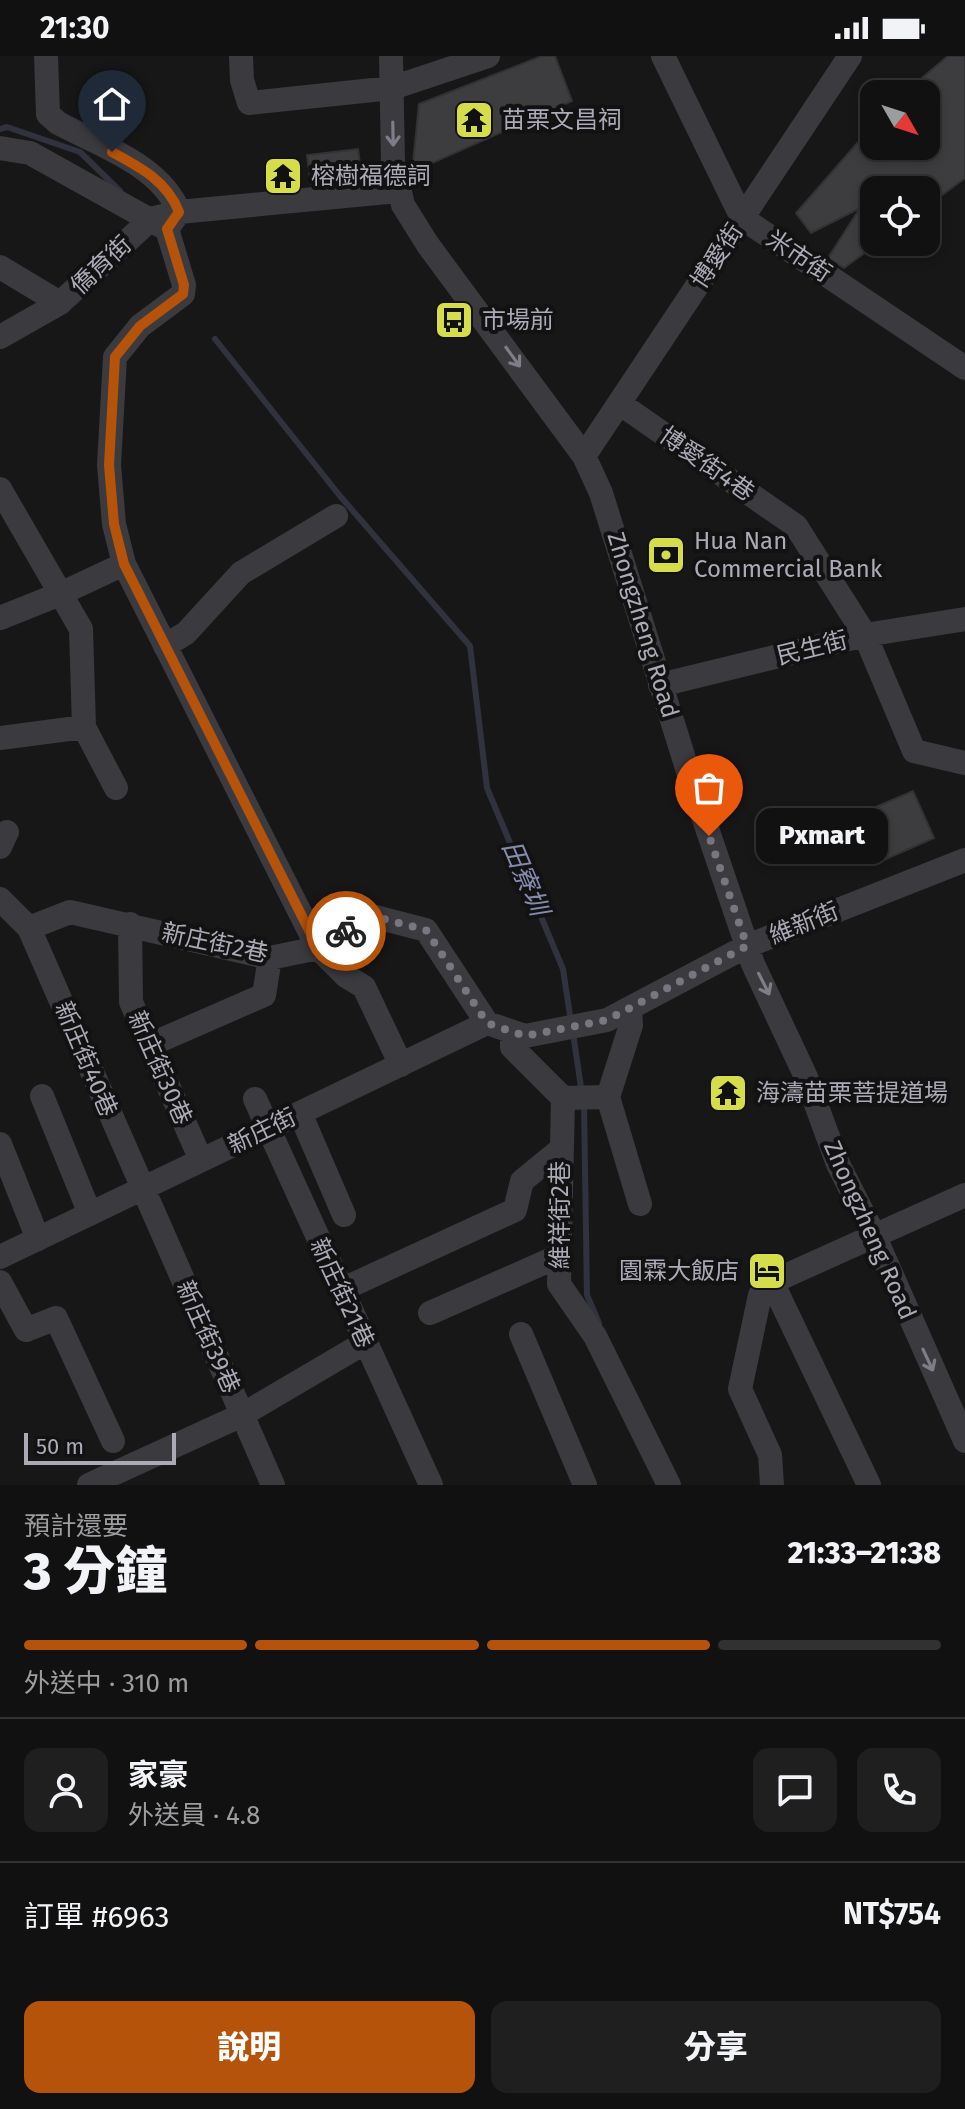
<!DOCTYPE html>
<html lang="zh-TW">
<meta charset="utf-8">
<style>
:root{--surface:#121112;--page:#1f1f20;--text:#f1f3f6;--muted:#9c9d9f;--line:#313132;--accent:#b45309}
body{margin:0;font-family:"Fira Sans","Noto Sans TC",sans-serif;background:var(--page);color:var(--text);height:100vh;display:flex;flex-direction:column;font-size:30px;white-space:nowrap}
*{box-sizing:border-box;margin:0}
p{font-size:26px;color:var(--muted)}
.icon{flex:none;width:44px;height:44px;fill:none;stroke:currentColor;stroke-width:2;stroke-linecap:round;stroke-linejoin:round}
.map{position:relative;height:1429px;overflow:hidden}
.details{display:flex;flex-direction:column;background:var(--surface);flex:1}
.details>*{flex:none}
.needle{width:52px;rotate:129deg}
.controls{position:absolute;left:860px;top:24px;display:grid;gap:16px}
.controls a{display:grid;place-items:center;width:80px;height:80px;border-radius:16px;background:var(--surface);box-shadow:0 4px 12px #0003,0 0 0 2px var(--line);font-size:40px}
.scale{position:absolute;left:24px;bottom:20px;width:152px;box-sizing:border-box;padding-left:8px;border:4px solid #acaab7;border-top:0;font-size:22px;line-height:28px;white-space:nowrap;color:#acaab7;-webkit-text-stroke:6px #131213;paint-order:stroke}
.pin{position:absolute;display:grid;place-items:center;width:68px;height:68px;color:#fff;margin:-82px -34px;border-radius:50% 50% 50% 0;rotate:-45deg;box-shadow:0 0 8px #0007}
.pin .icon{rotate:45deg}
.courier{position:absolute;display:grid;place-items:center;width:80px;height:80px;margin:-40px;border:6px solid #b45309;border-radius:50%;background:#fff;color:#222;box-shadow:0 2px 10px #0007}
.bubble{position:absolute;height:56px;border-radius:16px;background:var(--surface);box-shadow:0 4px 12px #0003,0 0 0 2px var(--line);font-size:26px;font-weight:800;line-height:56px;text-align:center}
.head em{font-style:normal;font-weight:800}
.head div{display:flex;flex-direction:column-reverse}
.head{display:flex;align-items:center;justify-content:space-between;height:136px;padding:0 24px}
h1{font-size:52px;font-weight:800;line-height:60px}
.bar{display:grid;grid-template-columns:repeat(4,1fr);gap:12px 8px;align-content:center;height:96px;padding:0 24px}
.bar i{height:10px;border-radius:6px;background:var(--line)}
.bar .on{background:var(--accent)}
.bar p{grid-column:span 4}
.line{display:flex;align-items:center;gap:20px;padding:0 24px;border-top:2px solid var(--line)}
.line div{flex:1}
.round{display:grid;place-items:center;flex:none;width:84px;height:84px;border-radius:16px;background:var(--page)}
.action{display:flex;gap:16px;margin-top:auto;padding:16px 24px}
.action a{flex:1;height:92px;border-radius:16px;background:var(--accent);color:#fff;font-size:32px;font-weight:800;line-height:92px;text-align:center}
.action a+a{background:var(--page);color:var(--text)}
.status{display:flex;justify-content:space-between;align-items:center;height:56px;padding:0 40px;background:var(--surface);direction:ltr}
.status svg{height:22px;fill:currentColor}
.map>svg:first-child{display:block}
</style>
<div class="status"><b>21:30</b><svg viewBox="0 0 49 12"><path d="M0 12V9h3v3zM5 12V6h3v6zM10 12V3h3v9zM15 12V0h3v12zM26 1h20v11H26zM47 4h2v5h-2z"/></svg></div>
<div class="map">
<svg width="965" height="1429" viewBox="0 0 965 1429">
<rect width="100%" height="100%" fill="#181718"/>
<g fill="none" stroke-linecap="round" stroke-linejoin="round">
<path stroke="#30323d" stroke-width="6" d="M0,73L7,71L80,96L120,135
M215,283L340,440L470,590L487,732L563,913L571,966
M573,977L582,1038
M584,1049L587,1239L599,1267"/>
</g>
<path fill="#3d3c3f" stroke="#323134" stroke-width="2" d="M542,0H555L572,45L412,116L419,48Z
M948,0H965V122L926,151V134H874V190L844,212L828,202L860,152L811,177L796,157L874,68V90H926V38H903Z
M358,93L362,123L311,128L307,99Z
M913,735L934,782L884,804L864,756Z"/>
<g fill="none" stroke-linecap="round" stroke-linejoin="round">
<path stroke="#3b3a3f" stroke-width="24" d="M46,0L48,58L58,67C99,89 161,109 179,156L167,173L184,229L183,238L140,270L115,301L109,409L114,468L124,508L318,892L346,920L364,931L401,1009
M241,0L242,24L249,47L392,32L488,0
M391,0L393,106L403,149L428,189L584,400L601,437L691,725L753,908L806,1021L838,1108L875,1181L965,1385
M663,0L742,162L965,312
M0,92L30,97L161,170
M0,211L60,247
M0,281L60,247L151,163L179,156L398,135
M619,347L796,470L865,579L914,695L965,707
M584,400L850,0
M0,433L81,573L84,671L116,732
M0,562L60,538L124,508
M165,590L186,577L241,517L336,460
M660,629L865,579L965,563
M0,682L84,671
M0,791L7,776
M0,843L29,872L273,1429
M130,868L131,946L201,1104
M29,872L70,856L270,902L318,892L372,860L426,874L487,967
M630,952L631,969L608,1041L640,1148
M512,978V991L563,1042L559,1228L595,1280L669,1429
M161,984L264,939L270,902
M42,1040L90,1158
M563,1042L608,1041
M255,1043L431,1429
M300,1057L344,1159
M0,1088L38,1183
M0,1201L487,967L525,980L607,964L747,890L965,804
M0,1226L26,1274L56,1262L113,1385
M772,1226L869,1429
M341,1234L515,1154L522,1125L560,1094
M430,1257L559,1200
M521,1278L585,1429
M89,1429L242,1359L366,1286
M772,1429L770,1399L740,1333L760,1239L772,1226L965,1139"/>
</g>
<defs><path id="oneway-shaft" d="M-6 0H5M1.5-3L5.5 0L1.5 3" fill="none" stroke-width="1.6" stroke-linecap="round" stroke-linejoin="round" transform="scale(2)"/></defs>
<g stroke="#7f7d87">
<use href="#oneway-shaft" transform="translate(393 78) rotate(89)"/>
<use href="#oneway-shaft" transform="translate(513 301) rotate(54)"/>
<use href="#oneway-shaft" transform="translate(764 928) rotate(63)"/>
<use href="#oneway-shaft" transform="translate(928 1304) rotate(65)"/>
</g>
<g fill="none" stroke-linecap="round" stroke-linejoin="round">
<path stroke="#78777f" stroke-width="8" stroke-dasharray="0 14.4" d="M346,875L372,860L426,874L487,967L525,980L607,964L747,890L709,780"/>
<path stroke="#b45309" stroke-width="10" d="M112,96C140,111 167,125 179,156L167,173L184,229L183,238L140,270L115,301L109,409L114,468L124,508L318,892L346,875"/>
</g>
<defs>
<symbol id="temple-square" viewBox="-11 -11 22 22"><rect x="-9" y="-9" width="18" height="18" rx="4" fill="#d5de4a" stroke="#131213"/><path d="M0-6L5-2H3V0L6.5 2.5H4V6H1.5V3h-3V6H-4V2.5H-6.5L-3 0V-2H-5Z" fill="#111"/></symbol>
<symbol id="bus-square" viewBox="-11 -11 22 22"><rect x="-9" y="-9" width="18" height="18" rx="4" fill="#d5de4a" stroke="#131213"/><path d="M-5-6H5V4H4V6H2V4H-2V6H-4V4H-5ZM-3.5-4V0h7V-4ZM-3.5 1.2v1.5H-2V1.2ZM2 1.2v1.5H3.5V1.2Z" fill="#111"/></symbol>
<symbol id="bank-square" viewBox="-11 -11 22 22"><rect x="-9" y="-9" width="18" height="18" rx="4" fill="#d5de4a" stroke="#131213"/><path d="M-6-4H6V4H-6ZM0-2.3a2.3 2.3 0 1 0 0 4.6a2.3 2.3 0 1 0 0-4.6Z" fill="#111"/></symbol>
<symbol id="hotel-square" viewBox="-11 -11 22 22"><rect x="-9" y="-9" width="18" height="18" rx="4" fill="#d5de4a" stroke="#131213"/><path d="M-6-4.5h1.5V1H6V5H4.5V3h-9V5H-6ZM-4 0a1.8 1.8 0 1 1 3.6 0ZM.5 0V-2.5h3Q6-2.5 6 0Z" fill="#111"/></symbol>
</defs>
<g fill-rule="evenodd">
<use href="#temple-square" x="452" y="42" width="44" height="44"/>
<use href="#temple-square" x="261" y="98" width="44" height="44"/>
<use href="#bus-square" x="432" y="242" width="44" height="44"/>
<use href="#bank-square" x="644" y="477" width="44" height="44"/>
<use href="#temple-square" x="706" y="1015" width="44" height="44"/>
<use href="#hotel-square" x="745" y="1193" width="44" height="44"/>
</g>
<g text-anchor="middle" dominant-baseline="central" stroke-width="8" stroke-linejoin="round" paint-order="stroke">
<g font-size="24" fill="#acaab7" stroke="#131213" text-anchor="start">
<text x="502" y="64">苗栗文昌祠</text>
<text x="311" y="120">榕樹福德詞</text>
<text x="482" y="264">市場前</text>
<text x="694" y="485">Hua Nan<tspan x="694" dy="28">Commercial Bank</tspan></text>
<text x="756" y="1037">海濤苗栗菩提道場</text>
<text x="739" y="1215" text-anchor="end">園霖大飯店</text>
</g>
<g font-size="24" fill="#acaab7" stroke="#131213">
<text transform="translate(717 200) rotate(-56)">博愛街</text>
<text transform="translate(799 200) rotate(34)">米市街</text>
<text transform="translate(101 209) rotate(-43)">僑育街</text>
<text transform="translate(707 408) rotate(35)">博愛街4巷</text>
<text transform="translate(643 569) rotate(73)">Zhongzheng Road</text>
<text transform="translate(812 592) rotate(-14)">民生街</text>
<text transform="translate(804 867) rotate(-22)">維新街</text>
<text transform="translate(215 887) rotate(12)">新庄街2巷</text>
<text transform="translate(86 1003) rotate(67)">新庄街40巷</text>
<text transform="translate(160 1012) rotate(66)">新庄街30巷</text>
<text transform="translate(262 1075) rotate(-26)">新庄街</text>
<text transform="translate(560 1159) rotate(-90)">維祥街2巷</text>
<text transform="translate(870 1174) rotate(66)">Zhongzheng Road</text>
<text transform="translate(342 1237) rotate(65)">新庄街21巷</text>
<text transform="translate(208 1281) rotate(66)">新庄街39巷</text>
</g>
<g font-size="26" font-style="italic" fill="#858bae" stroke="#131213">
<text transform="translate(525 822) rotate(67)">田寮圳</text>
</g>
</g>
</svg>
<div class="controls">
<a><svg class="needle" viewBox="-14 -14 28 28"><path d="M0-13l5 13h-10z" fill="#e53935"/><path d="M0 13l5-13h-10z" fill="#9c9d9f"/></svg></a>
<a><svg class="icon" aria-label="locate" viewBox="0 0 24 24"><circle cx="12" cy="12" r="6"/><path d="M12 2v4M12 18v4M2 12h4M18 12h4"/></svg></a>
</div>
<div class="scale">50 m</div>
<div class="pin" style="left:709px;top:780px;background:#ea580c"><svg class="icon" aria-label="bag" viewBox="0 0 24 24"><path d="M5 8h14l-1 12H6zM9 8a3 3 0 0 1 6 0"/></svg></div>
<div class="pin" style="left:112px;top:96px;background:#1f2937"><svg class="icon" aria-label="home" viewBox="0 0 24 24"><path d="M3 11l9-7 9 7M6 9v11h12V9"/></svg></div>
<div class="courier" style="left:346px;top:875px"><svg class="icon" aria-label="bike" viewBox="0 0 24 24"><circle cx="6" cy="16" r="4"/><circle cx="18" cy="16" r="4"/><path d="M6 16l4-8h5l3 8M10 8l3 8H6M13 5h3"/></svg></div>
<div class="bubble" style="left:756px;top:752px;width:132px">Pxmart</div>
</div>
<section class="details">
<div class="head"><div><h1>3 分鐘</h1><p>預計還要</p></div><em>21:33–21:38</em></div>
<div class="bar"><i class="on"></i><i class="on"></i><i class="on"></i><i></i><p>外送中 · 310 m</p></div>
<div class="line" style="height:144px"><a class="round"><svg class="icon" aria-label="person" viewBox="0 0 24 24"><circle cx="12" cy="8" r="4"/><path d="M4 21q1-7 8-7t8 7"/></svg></a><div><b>家豪</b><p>外送員 · 4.8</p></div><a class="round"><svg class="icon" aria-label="chat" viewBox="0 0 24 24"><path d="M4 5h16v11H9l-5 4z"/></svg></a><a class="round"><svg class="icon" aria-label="phone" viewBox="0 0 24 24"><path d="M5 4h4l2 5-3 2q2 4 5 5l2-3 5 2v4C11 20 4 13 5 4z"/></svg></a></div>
<div class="line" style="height:104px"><div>訂單 #6963</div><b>NT$754</b></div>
<div class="action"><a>說明</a><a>分享</a></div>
</section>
